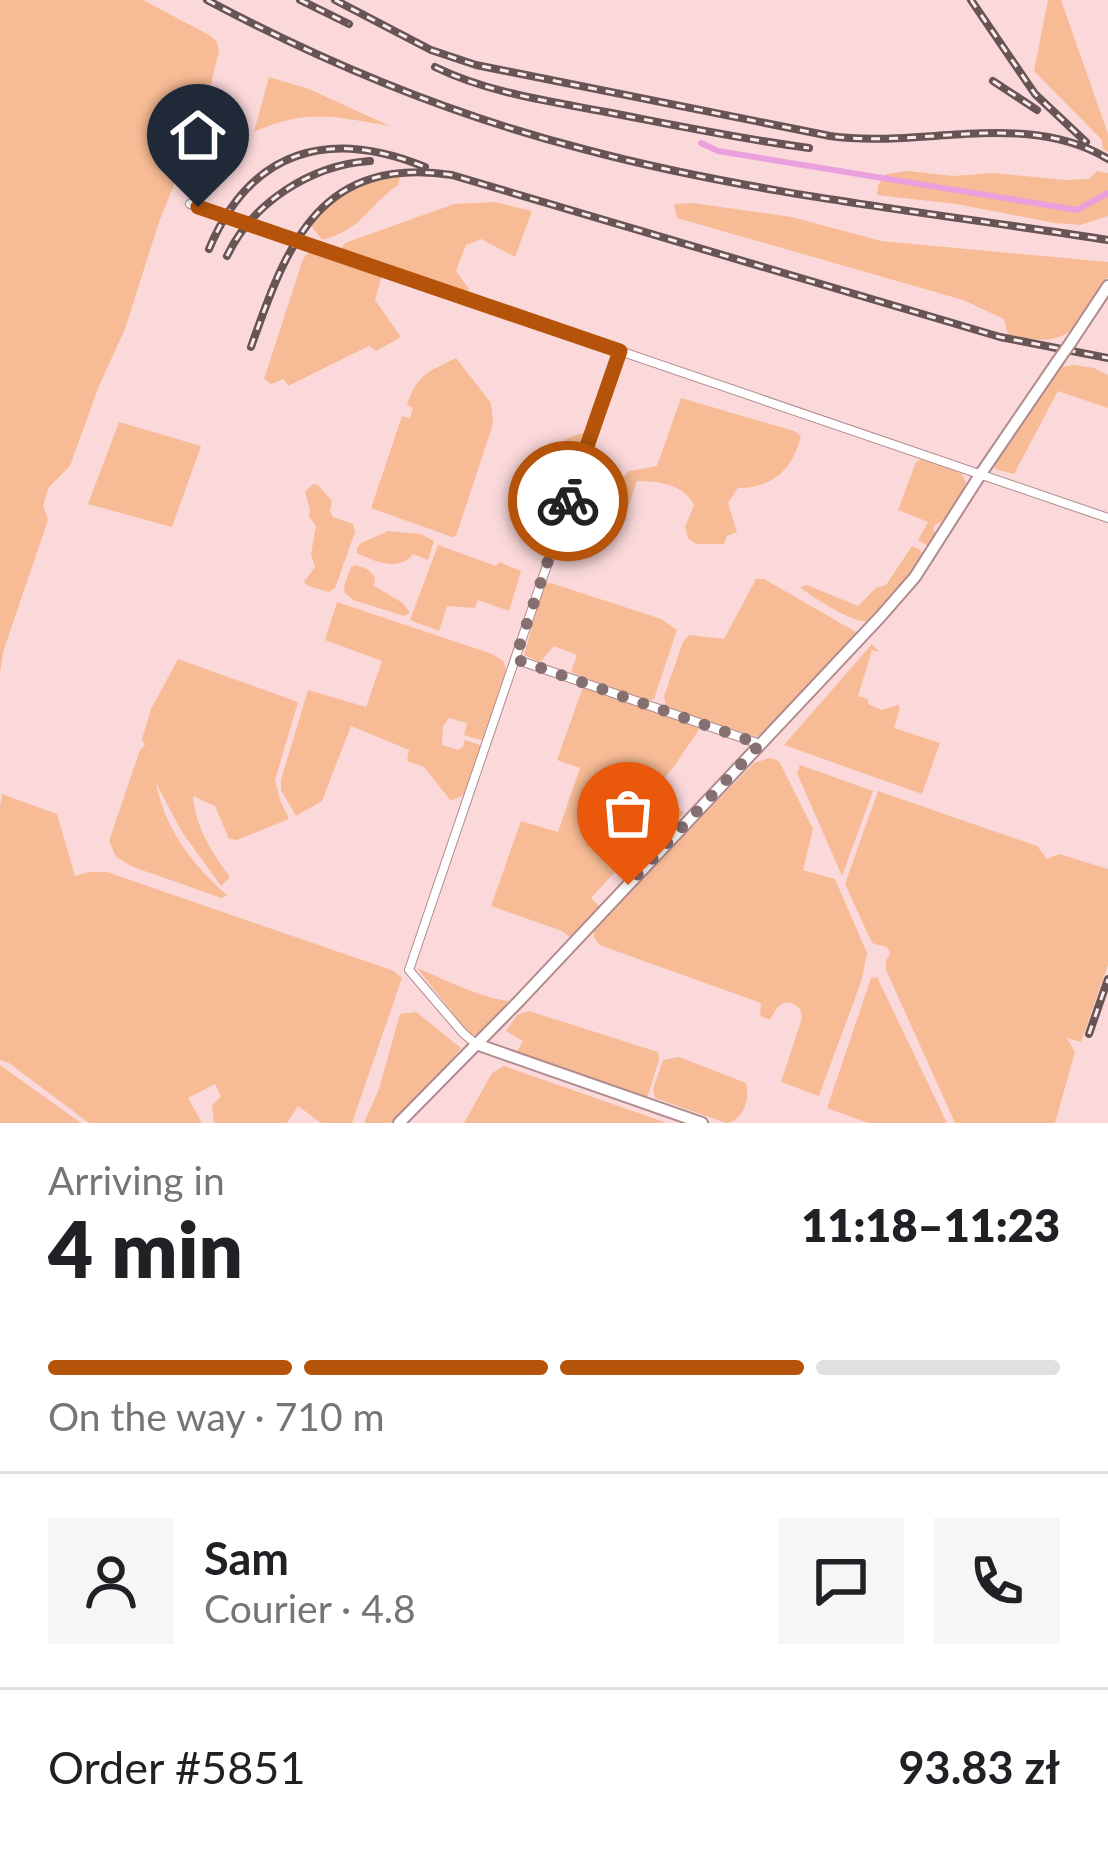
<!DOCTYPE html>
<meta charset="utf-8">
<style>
:root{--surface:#fff;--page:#f6f6f6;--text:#202124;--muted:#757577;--line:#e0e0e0;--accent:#b45309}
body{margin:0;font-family:Lato,sans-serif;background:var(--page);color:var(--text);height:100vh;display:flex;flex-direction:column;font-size:45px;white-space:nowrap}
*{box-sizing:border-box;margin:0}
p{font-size:39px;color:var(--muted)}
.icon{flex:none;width:66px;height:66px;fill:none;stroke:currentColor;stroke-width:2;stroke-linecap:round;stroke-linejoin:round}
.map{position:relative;height:1123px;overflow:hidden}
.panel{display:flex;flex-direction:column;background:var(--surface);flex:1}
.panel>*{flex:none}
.pin{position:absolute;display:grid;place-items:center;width:102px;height:102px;color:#fff;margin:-123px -51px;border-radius:50% 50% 50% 0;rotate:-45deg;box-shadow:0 0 12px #0007}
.pin .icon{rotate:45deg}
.courier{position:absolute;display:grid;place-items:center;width:120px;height:120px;margin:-60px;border:9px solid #b45309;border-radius:50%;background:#fff;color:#222;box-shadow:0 3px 15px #0007}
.headline em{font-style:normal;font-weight:800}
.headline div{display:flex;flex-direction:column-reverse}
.headline{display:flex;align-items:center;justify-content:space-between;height:204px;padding:0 48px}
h1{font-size:78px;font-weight:800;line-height:90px}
.bar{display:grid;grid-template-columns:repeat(4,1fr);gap:18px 12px;align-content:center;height:144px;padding:0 48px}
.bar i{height:15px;border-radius:9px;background:var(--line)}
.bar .current{background:var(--accent)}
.bar p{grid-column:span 4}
.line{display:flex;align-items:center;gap:30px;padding:0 48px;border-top:3px solid var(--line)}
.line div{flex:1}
.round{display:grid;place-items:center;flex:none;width:126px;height:126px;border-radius:0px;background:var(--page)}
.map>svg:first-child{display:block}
</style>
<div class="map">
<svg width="1108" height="1123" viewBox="0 0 1108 1123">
<rect width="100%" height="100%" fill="#fbd9db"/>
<path fill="#f7bc95" d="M0,0H143L209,35L217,42L219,51L204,111L159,222L125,329L99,386L70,466L49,487L43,505L48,520L3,652L0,674Z
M1048,0H1061L1108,134V152L1103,149L1102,140L1034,71Z
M269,77L309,89L390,126C334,117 308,108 254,132Z
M908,171L954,176L992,173L1066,180L1089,179L1097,171L1108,173V216L1080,225L1055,223L956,204L877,195L878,185L886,174Z
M400,176L398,185C365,208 365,228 322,240L311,226L330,204L358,184Z
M494,202L532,211L515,257L481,239L466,245L456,271L469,289L464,294L340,250L345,243L454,204Z
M692,203L792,217L881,241L1108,262V277L1070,331C1051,345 1030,339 1008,335L1004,319L963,300L677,218L674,204Z
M316,251L382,275L375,300L401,337L376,351L369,346L288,386L284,379L271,384L264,379L303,259L308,253Z
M456,358L491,403L493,424L456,536L452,537L371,508L402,416L410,418L413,408L407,405C417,374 428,372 456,358Z
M1074,365L1094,368L1108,375V408L1058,391L1014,474L998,470L993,466L1060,367Z
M681,398L794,431L801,436C792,471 772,488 738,488L728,503L737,532L727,536L724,544H696L688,538L685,527L694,505C684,484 658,481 637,481L625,516L573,505L571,500L580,473L584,470L619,482L629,471L657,466Z
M119,422L201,446L172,527L88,504Z
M584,433L586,438L564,499L554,500L547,495C548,463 549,440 584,433Z
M922,459L961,473L966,482C963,497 950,519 935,525L933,530L937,533L928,546L918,540L928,522L898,510L916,462Z
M313,484L318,485L332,501L330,511L333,517L353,524L355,532L335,588L329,592L308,586L304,582L315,567L311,554L316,526L309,517L310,509L305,492Z
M388,531L421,534L434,541L428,560L413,554C400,572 375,562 357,553V548L361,543Z
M438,545L496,566L499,562L521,571L509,611L478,600L475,608L447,606L439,631L410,620Z
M912,546L919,549L923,555C913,570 885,617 868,621C856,625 810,596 800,587L807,585L858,606L876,588L886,585Z
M355,565L367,569L375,577L374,586L403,603L410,613L404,616L353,600L345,593L344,586L351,567Z
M756,579H764L856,632L853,641L763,733L756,737L666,708L664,696L683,642L689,635L724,639Z
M551,583L661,619L677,630L654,699L645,701L571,672L577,655L554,646L540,662L524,655L544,584Z
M337,602L492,654L503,661L507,673L484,741L464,735L467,723L449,718L443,726L442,745L458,750L463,747L465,740L483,746L467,793L451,801L424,767L407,761L409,750L351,726L322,801L296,816L281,790V780L308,690L366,707L382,661L325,640Z
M872,644L879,652L872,650L858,696L868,699V704L882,710L898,705L900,708L894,728L940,743L922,794L784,745Z
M178,659L298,702L275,780L280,800L289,819L237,840L229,839L215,806L193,796C195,826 212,853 230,877L221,886L182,832L156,783C165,829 192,865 227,895L222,898L133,867L116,857L109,841L140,750L145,745L142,739L151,709Z
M583,687L700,728L673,768L657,786L684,813L665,832L639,809L615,835L641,861L626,881L615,872L591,898L601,908L571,938L562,931L491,906L521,821L558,832L580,768L557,760Z
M769,758L779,761L813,829L803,870L835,879L867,953L862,979L819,1096L781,1082L802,1018L800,1009C785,996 778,1004 770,1020L760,1016L761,1003L602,946C595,941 593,938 594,928L754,763Z
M800,765L873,791L842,876L797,773Z
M878,791L1037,846L1047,859L1059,854L1108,869V965L1081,1042L1067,1038L1075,1052L1055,1123H955L886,970V961L890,953L887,947L872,943L845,884Z
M2,794L57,814L75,876L89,872H107L394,971L402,978L352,1123H321L298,1106L287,1123H214L212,1106L221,1096L215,1084L188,1098L202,1123H89L9,1063L0,1060V807Z
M417,968C447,980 477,997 509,1001L478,1035L471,1036Z
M877,977L947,1123H868L827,1108L871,978Z
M529,1011L658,1052L659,1060L647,1098L515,1055L523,1041L506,1031L517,1015Z
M416,1012L461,1048L447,1066L391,1123H364L379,1089L400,1014Z
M679,1057L746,1083C750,1098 744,1121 726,1123L655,1098L653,1089L663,1060Z
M0,1065L81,1123H0Z
M504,1066L667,1123H668H464L492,1073Z"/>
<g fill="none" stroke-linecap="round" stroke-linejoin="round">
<path stroke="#e9a0dd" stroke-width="6" d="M701,143L718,151L1077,210L1108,193"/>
<defs>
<path id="street" d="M190,204L1108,518
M515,659L760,744
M476,1044L463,1033L409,970L620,351"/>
<path id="secondary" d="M1071,342L1108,286
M476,1044L702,1123
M399,1123L520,1000L881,616L915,577L980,475L1057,362"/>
</defs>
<use href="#street" stroke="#b18a8d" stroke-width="10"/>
<use href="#secondary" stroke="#b18a8d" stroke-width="14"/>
<use href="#street" stroke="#fff" stroke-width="8"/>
<use href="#secondary" stroke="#fff" stroke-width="10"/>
<defs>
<path id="rail" d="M207,0C327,64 454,116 587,150C757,195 935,213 1108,240
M300,0L349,24
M335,0L431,50L476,65L830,136C921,149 1026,109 1108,159
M971,0L1035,94L1086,142
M435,67C489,93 548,101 606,112C674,125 741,139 809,148
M993,81L1037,110
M209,249C251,149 329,128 425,167
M227,256C253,202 311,165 370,161
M251,347C288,241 321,156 452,175L1000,337L1108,358
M1089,1034L1108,979"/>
</defs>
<use href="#rail" stroke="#685455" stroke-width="8"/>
<use href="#rail" stroke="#fcebec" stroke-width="3" stroke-dasharray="9" stroke-linecap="butt"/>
<defs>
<path id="secondary-bridge" d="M1057,362L1071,342"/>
</defs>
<use href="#secondary-bridge" stroke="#b18a8d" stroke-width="14" stroke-linecap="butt"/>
<use href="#secondary-bridge" stroke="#fff" stroke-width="10"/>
</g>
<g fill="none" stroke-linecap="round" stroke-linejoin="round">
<path stroke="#866f70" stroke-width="12" stroke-dasharray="0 21.6" d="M568,501L515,659L760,744L628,885"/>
<path stroke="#b45309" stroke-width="15" d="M198,207L620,351L568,501"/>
</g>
</svg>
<div class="pin" style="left:628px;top:885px;background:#ea580c"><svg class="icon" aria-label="bag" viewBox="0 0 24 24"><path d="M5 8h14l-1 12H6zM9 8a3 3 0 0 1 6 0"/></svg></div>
<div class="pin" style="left:198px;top:207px;background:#1f2937"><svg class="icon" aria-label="home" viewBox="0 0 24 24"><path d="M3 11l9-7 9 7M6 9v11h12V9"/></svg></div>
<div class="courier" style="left:568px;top:501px"><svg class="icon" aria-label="bike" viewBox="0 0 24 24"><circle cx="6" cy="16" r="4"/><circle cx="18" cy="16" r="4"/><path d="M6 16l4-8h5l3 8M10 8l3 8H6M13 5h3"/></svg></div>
</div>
<section class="panel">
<div class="headline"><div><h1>4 min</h1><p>Arriving in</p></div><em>11:18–11:23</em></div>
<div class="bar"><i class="current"></i><i class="current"></i><i class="current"></i><i></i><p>On the way · 710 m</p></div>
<div class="line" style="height:216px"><a class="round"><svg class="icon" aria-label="person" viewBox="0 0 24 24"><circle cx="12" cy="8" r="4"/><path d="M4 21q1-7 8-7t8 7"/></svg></a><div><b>Sam</b><p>Courier · 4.8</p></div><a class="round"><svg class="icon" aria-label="chat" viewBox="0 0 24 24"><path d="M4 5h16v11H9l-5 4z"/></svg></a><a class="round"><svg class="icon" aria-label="phone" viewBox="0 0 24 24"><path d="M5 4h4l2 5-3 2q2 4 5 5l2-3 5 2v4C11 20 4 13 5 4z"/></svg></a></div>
<div class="line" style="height:156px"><div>Order #5851</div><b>93.83 zł</b></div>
</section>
